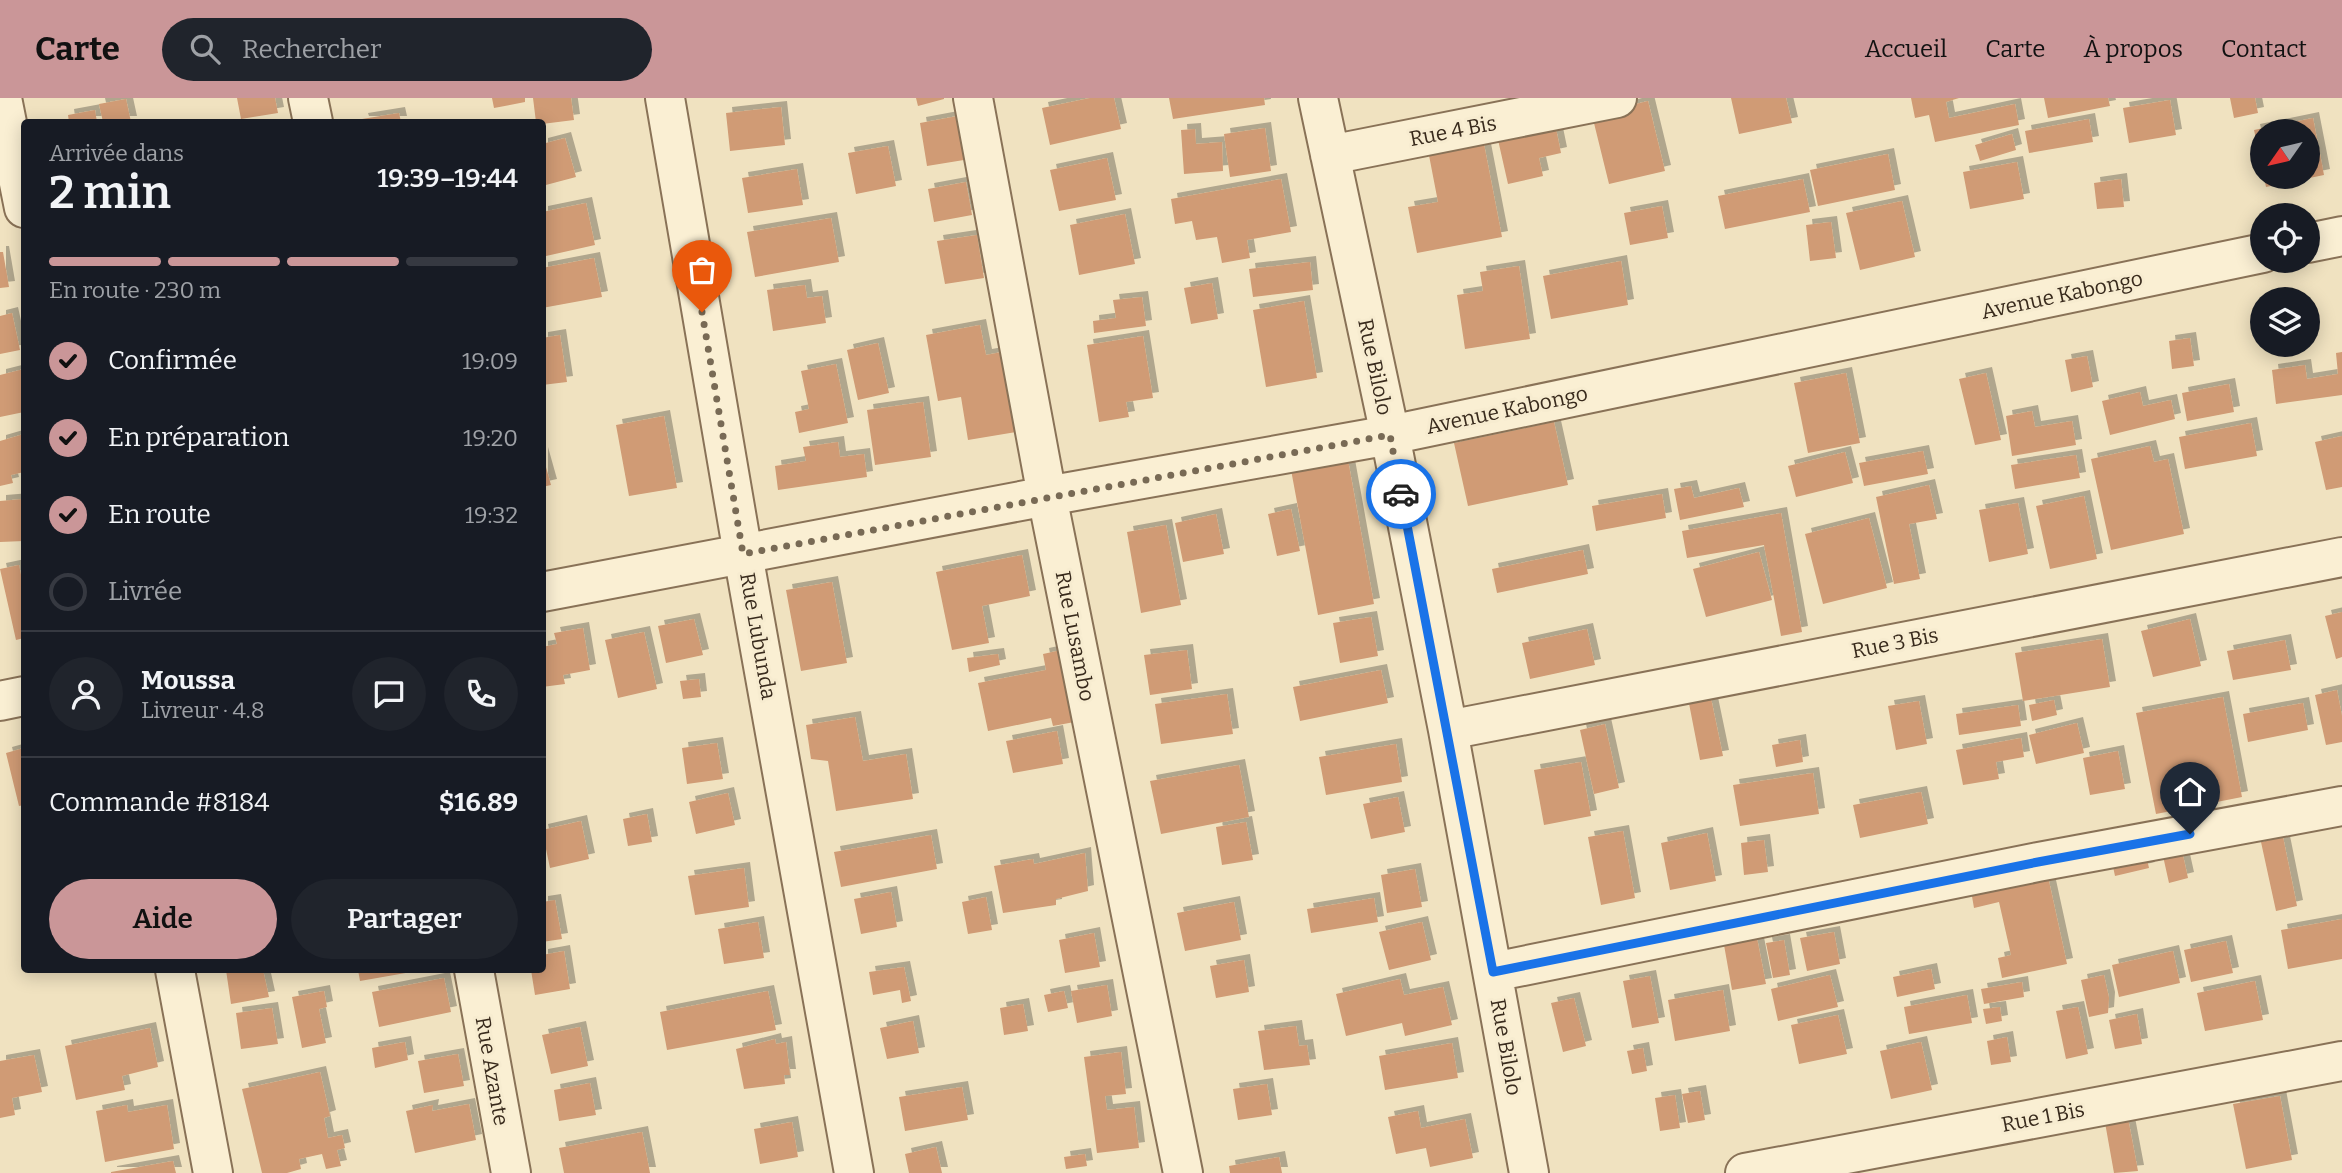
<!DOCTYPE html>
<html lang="fr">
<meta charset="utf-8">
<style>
:root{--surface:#171b24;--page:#20242c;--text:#f1f3f6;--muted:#9ea1a6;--line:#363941;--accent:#ca9698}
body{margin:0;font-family:Bitter,serif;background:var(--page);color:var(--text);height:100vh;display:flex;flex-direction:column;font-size:26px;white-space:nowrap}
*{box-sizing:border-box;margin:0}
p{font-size:23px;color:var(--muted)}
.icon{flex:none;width:38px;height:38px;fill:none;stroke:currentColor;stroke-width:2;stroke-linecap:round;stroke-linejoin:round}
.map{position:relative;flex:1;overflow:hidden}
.panel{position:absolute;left:21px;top:21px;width:525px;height:854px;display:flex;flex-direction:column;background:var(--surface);border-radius:7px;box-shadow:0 4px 18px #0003}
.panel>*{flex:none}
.needle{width:46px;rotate:236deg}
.buttons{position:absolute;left:2250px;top:21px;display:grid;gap:14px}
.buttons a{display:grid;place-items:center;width:70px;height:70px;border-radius:50%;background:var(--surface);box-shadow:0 4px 18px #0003;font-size:35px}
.pin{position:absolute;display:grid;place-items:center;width:60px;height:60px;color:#fff;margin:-72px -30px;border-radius:50% 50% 50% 0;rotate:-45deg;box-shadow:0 0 7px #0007}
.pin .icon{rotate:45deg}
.courier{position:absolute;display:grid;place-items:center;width:70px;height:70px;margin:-35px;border:5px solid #1a73e8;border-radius:50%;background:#fff;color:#222;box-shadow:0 2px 9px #0007}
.summary em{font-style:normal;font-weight:600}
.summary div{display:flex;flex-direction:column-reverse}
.summary{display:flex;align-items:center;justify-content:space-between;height:119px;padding:0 28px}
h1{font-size:46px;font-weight:600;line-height:52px}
.bar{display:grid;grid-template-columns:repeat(4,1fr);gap:10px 7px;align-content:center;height:84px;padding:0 28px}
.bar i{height:9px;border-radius:5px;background:var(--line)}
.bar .on{background:var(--accent)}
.bar p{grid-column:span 4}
.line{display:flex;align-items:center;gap:18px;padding:0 28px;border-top:2px solid var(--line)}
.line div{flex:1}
.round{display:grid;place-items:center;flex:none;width:74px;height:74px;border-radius:37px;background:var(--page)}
ol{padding:0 28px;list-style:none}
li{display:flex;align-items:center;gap:21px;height:77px}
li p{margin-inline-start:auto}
li .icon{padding:7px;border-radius:50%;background:var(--accent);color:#111;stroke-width:4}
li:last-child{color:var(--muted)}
li i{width:38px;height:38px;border:4px solid var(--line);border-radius:50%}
.button{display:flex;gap:14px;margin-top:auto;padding:14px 28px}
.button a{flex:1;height:80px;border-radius:42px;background:var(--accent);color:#111;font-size:28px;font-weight:600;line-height:80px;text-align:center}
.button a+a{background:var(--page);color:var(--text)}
header{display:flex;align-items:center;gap:42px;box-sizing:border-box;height:98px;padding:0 35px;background:var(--accent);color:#111}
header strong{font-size:33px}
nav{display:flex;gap:38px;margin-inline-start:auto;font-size:24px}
.search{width:490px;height:63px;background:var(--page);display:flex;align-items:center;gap:18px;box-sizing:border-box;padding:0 24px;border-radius:38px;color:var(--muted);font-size:26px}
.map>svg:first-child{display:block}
</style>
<header>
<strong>Carte</strong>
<div class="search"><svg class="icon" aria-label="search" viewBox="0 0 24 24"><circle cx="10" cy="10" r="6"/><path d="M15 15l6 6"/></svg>Rechercher</div>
<nav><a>Accueil</a><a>Carte</a><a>À propos</a><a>Contact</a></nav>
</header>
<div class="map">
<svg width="2342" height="1075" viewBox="0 0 2342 1075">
<defs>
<filter id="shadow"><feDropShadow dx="6" dy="-6" stdDeviation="0" flood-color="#0004"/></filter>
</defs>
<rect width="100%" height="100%" fill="#f0e2c0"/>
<path fill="#d09b74" filter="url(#shadow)" d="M237,0H275L278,15L241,21Z
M492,0H525V4L494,10Z
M533,0H571L574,22L542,26L536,24Z
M916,0H944V1L918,8Z
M1090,0H1114L1121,31L1050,47L1042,10Z
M1169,0H1264L1265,7L1173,21Z
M1731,0H1786L1792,25L1739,36Z
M1911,0H1959L1946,4L1949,20L2015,6L2019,27L1935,44L1929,17L1915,20Z
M2044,0H2108L2110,8L2048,20Z
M2230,0H2255L2258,15L2234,20Z
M126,1L131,24H103L99,6Z
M2170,2L2176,37L2129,45L2123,10Z
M1648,3L1665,73L1609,86L1592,17Z
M781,9L785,47L730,53L726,15Z
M95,12L97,24H69L68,17Z
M399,15L401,24H363L362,21Z
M963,17L970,61L927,68L920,25Z
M2313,20L2324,77L2266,89L2264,79H2308V33H2263L2262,69L2254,32Z
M1554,21L1561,55L1539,60L1543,78L1508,86L1496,33Z
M2089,21L2093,44L2029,55L2025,33Z
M1265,30L1271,73L1230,79L1224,36Z
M1195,31L1196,46L1222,44L1223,73L1184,76L1181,32Z
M1482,36L1502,139L1417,155L1408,109L1438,104L1427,47Z
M2012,36L2016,52L1980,63L1975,47Z
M565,40L576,79L542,88V46Z
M888,48L896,88L856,96L848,55Z
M1888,56L1895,92L1818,108L1810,72Z
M1107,60L1116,102L1059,113L1050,72Z
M2017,64L2024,101L1970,111L1963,74Z
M797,71L803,107L748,115L742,80Z
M1281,81L1291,134L1247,142L1250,160L1222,165L1217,139L1196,142L1192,123L1175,126L1171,101Z
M1803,81L1810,114L1725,131L1718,98Z
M2121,81L2124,109L2097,111L2094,85Z
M966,84L972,117L934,124L928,91Z
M1902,103L1915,159L1860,172L1846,115Z
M586,105L595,147L546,158L542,141V114Z
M1662,108L1668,140L1630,147L1624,115Z
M1125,116L1135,166L1079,177L1070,127Z
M831,120L839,164L755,179L747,134Z
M1831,124L1836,160L1810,163L1806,127Z
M977,137L984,180L945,186L937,143Z
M0,154H3L9,189L0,190Z
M594,160L602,199L542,210V170Z
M1621,163L1628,207L1551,221L1543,178Z
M1310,164L1313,192L1253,199L1249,171Z
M1519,168L1530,241L1465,251L1457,197L1483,193L1480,174Z
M1212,185L1218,221L1191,226L1184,190Z
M805,187L807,200L822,198L826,225L773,233L767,192Z
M1142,199L1146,228L1094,235L1093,223L1116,220L1113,202Z
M1304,203L1317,280L1266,289L1253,212Z
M12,215L20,252L0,256V218Z
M980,227L986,257L1002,254L1016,334L968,342L961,299L938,303L926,237Z
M560,237L567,284L542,287V240Z
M1143,238L1153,300L1126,304L1129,319L1099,324L1087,247Z
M2190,240L2194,268L2172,271L2169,243Z
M878,245L889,295L858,302L847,252Z
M2342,254V297L2276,306L2272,272L2305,267L2307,281L2338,276L2336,255Z
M2087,258L2093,289L2071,294L2065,262Z
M836,266L848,325L799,335L795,314L809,311L801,273Z
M24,271V314L0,319V277Z
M1846,275L1860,345L1808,355L1794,285Z
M1986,275L2001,342L1975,347L1959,281Z
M2229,286L2234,314L2187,323L2182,295Z
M2140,294L2143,308L2171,302L2175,321L2110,337L2102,303Z
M923,304L931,359L875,367L867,312Z
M2032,313L2035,329L2072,323L2076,347L2012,358L2006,318Z
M664,318L677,390L629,398L616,327Z
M1554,324L1568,387L1468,408L1454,345Z
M2251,325L2257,358L2185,371L2179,339Z
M24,336V374L11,377L13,385L0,388V343Z
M2342,338V389L2326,392L2315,344Z
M838,344L840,359L864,356L867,379L778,392L775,368L806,363L803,349Z
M2150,348L2154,364L2168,361L2184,436L2111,452L2091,361Z
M1346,351L1374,506L1318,517L1289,361Z
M1923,353L1928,376L1864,388L1859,365Z
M1845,354L1853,385L1796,399L1788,368Z
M542,355L551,387L542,389Z
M2076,357L2080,380L2015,391L2011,367Z
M1929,387L1937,421L1909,426L1920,481L1894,486L1876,399Z
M1691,388L1694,400L1739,390L1744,409L1680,422L1674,391Z
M1662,396L1666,420L1596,433L1592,408Z
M2084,398L2097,461L2050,471L2036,408Z
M24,401V443L0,444V403Z
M2018,405L2028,456L1989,464L1979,412Z
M1291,411L1300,453L1277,458L1268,416Z
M1781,415L1802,534L1781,538L1764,447L1687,460L1682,433Z
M1216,416L1224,456L1183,464L1175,425Z
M1869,420L1887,490L1823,506L1805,436Z
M1166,427L1181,507L1141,515L1127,434Z
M1583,452L1588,476L1497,495L1492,471Z
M1759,454L1772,502L1706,519L1693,471Z
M1022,457L1030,498L982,508L989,545L952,552L936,474Z
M19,467L24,492V540L16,542L0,471Z
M832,484L847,565L801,573L786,492Z
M2342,514V559L2336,561L2325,518Z
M1371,519L1378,558L1340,565L1333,525Z
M694,521L703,557L666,565L658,528Z
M2190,521L2201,568L2153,579L2141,533Z
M583,530L590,572L563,577L565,586L542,589V549L557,546L554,535Z
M1587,531L1595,567L1530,581L1522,545Z
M644,534L657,591L618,600L605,542Z
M2102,541L2110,589L2023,603L2015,555Z
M2285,542L2291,572L2233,582L2227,553Z
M1071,550L1085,622L1053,628L1051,620L988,633L978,585L1046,572L1043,556Z
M1187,552L1192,591L1150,597L1144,557Z
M998,556L1000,567L969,574L967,560Z
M1381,572L1388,605L1300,623L1293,589Z
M699,581L701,599L683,601L680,583Z
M1708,586L1723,658L1700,662L1686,590Z
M2337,592L2342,618V644L2326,647L2315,597Z
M1227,596L1233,636L1161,646L1155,606Z
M2223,599L2242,699L2156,716L2136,615Z
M2054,602L2057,617L2032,623L2029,607Z
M1919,603L1927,646L1896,652L1888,608Z
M2303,605L2308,632L2248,644L2243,616Z
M2018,607L2021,628L1959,637L1956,616Z
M855,619L863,663L906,656L913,701L836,713L828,663L811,661L806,627Z
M2077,625L2084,655L2036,666L2029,637Z
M1605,626L1619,690L1594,696L1580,632Z
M1057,633L1063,666L1013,675L1006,643Z
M2021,640L2024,659L1996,664L1999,681L1963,687L1956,652Z
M1800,642L1803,664L1776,669L1772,647Z
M717,645L723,681L687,686L682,650Z
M1396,646L1402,684L1326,697L1319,659Z
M24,650V707L19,708L6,655Z
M2118,653L2125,691L2090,697L2083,660Z
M1581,664L1591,718L1544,727L1534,672Z
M1239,667L1249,719L1161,736L1150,683Z
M1813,675L1819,716L1740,728L1733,687Z
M1921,694L1928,726L1860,740L1853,707Z
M728,695L735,727L696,736L689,704Z
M1398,699L1405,734L1371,741L1363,706Z
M647,716L652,744L628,748L623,721Z
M581,723L589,761L550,770L542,732Z
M1246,724L1253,762L1222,767L1216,729Z
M1623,733L1635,800L1601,807L1588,739Z
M1707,735L1716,783L1670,792L1661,745Z
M931,737L937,771L841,789L834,754Z
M2283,739L2297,808L2276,813L2261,744Z
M1764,742L1768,774L1744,777L1741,745Z
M2180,744L2188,780L2169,785L2161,749Z
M2145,752L2149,770L2115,778L2111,759Z
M1085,755L1088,793L1056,801V807L1003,815L994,768L1033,761L1034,766Z
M2045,765L2067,866L2002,880L1998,860L2011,857L1999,804L1974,810L1969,781Z
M744,770L749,809L695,817L688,778Z
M1415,771L1422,809L1387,815L1381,777Z
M891,794L897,829L861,836L854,801Z
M986,799L992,832L968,836L962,804Z
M1374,800L1378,824L1311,835L1307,811Z
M555,802L562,841L542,844V804Z
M1234,804L1241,842L1185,853L1177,815Z
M2342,821V861L2288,871L2281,832Z
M758,824L764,860L724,866L718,831Z
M1422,824L1431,862L1389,872L1379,834Z
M1754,825L1766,886L1732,892L1721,830Z
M1834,834L1840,866L1807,873L1800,840Z
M1094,835L1100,869L1065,875L1059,842Z
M1784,842L1790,877L1773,880L1766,845Z
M2226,843L2233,875L2191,884L2184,852Z
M564,853L570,891L535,897L531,872H542V857Z
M2173,853L2180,885L2119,899L2112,867Z
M1244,862L1249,894L1216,900L1210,868Z
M904,869L911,903L902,905L900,892L873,897L869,874Z
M1931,871L1935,891L1897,899L1893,879Z
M226,872H263L269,899L231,906Z
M358,872H416L417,873L360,883Z
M1830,877L1838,909L1778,923L1771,891Z
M2104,877L2109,900L2108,915L2089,919L2081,882Z
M1650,878L1659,925L1632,930L1623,883Z
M444,880L451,914L379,929L372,894Z
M1400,881L1404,897L1443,889L1452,927L1405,938L1402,925L1346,938L1336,896Z
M2255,883L2263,922L2205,933L2197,895Z
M2022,884L2024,899L1984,906L1981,891Z
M1107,887L1112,918L1077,925L1071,893Z
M1723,892L1730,933L1675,943L1668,902Z
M324,893L327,909L319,911L326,945L302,950L292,899Z
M768,893L776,932L667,952L660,914Z
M1064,893L1068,910L1048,914L1044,897Z
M1967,897L1972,925L1909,936L1904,909Z
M1574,900L1586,948L1563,954L1551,905Z
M1023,906L1028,933L1004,937L1000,910Z
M2000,909L2002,923L1986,926L1983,911Z
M2078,909L2088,956L2066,961L2056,913Z
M272,910L278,946L241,951L236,915Z
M2137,916L2142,946L2115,951L2109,922Z
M1838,917L1847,956L1799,966L1791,927Z
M913,923L919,955L887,961L880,930Z
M1296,928L1299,948L1307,947L1310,967L1264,972L1258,933Z
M580,929L588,968L551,976L542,937Z
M150,930L158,969L122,978L125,992L76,1002L65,948Z
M2007,939L2011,964L1991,967L1987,943Z
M775,941L776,946L786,944L790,977H784L785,986L744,991L736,951Z
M405,944L408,962L375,970L372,950Z
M1921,944L1932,992L1891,1001L1880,953Z
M1452,945L1458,980L1385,992L1379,958Z
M1643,950L1647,973L1632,976L1627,953Z
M1121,954L1126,996L1105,998L1107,1012L1134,1009L1139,1050L1097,1055L1084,959Z
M458,956L464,988L424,995L418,963Z
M34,957L42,994L12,1000L15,1017L0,1020V963Z
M320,974L330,1018L324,1020L328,1040L342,1037L345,1050L337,1052L341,1068L326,1071L322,1056L299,1061L301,1071L287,1075H262L242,991Z
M590,985L596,1017L559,1023L554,992Z
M1267,986L1272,1017L1238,1022L1233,991Z
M962,989L968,1022L905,1033L899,999Z
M1700,993L1705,1022L1688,1025L1682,996Z
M1675,997L1680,1030L1660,1033L1655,1000Z
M2280,998L2292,1062L2246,1071L2233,1006Z
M469,1006L476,1042L415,1055L406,1013L433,1007L432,1013Z
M127,1007L128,1014L167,1007L174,1051L105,1064L96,1013Z
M1418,1013L1421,1030L1465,1021L1473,1060L1430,1069L1426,1050L1396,1056L1388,1019Z
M2127,1015L2138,1073L2114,1075L2104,1019Z
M792,1024L798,1059L760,1066L754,1031Z
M642,1034L650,1075H564L559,1050Z
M936,1049L942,1075H909L905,1056Z
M1085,1056L1087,1068L1066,1071L1064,1059Z
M1279,1059L1282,1075H1230L1229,1068Z
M173,1063L176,1075H111V1074Z"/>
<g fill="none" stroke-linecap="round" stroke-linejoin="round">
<defs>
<path id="minor" d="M2,0L24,110
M308,0L313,24
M665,0L743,456L854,1075
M973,0L1047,398L1183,1075
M1318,0L1390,337L1448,632L1529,1075
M1330,57L1617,0
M2308,145L2342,138
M542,494L1047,398L1390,337L2263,155
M0,603L24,598
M1448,632L2342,459
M175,872L213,1075
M474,872L511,1075
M1493,874L2038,764L2342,708
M1745,1075L2342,963"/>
</defs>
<use href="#minor" stroke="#897257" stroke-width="42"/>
<use href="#minor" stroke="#faefd3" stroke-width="38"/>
</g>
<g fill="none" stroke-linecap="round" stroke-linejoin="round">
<path stroke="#786a55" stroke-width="7" stroke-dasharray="0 12.6" d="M702,214L743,456L1390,337L1401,396"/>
<path stroke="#1a73e8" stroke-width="9" d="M1401,396L1493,874L2038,764L2190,736"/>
</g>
<g text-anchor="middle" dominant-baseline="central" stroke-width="6" stroke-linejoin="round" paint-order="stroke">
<g font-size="21" fill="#382a1c" stroke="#f7ecd0">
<text transform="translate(1453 33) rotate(-11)">Rue 4 Bis</text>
<text transform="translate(2062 197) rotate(-12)">Avenue Kabongo</text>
<text transform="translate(1375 269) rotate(78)">Rue Bilolo</text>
<text transform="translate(1507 312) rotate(-12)">Avenue Kabongo</text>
<text transform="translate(758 538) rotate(80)">Rue Lubunda</text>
<text transform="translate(1075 538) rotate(79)">Rue Lusambo</text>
<text transform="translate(1895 545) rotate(-11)">Rue 3 Bis</text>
<text transform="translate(1506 949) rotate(80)">Rue Bilolo</text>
<text transform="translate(492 973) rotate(80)">Rue Azante</text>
<text transform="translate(2043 1019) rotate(-11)">Rue 1 Bis</text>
</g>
</g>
</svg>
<div class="buttons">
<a><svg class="needle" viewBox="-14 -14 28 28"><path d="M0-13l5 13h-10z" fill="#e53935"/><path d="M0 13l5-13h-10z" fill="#9ea1a6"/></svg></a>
<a><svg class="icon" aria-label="locate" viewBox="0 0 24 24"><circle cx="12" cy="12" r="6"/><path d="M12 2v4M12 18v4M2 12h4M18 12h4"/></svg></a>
<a><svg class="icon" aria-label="layers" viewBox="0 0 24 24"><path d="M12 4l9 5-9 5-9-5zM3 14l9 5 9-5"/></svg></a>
</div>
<div class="pin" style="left:702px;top:214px;background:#ea580c"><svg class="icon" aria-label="bag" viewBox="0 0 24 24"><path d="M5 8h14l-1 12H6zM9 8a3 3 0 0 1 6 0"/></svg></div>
<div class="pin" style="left:2190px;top:736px;background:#1f2937"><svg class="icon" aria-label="home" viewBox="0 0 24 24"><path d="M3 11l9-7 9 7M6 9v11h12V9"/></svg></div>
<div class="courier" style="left:1401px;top:396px"><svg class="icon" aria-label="car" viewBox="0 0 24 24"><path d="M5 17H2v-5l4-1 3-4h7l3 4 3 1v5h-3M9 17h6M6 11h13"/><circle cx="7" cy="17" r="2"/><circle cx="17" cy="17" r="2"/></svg></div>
<section class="panel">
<div class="summary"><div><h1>2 min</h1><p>Arrivée dans</p></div><em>19:39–19:44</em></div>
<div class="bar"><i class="on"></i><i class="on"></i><i class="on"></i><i></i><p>En route · 230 m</p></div>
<ol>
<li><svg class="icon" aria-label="check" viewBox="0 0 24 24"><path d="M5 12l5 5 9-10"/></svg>Confirmée<p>19:09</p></li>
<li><svg class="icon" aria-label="check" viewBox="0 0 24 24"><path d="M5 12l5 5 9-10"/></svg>En préparation<p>19:20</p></li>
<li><svg class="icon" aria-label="check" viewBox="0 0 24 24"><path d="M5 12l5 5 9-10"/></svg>En route<p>19:32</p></li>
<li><i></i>Livrée</li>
</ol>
<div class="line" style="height:126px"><a class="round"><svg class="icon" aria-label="person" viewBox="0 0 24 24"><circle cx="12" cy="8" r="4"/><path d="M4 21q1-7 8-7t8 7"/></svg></a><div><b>Moussa</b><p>Livreur · 4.8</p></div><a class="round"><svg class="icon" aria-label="chat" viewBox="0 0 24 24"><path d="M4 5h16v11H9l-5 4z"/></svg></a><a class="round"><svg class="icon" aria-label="phone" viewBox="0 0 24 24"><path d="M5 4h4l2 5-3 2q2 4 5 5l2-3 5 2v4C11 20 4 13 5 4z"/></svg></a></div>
<div class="line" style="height:91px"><div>Commande #8184</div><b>$16.89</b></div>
<div class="button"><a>Aide</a><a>Partager</a></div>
</section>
</div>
